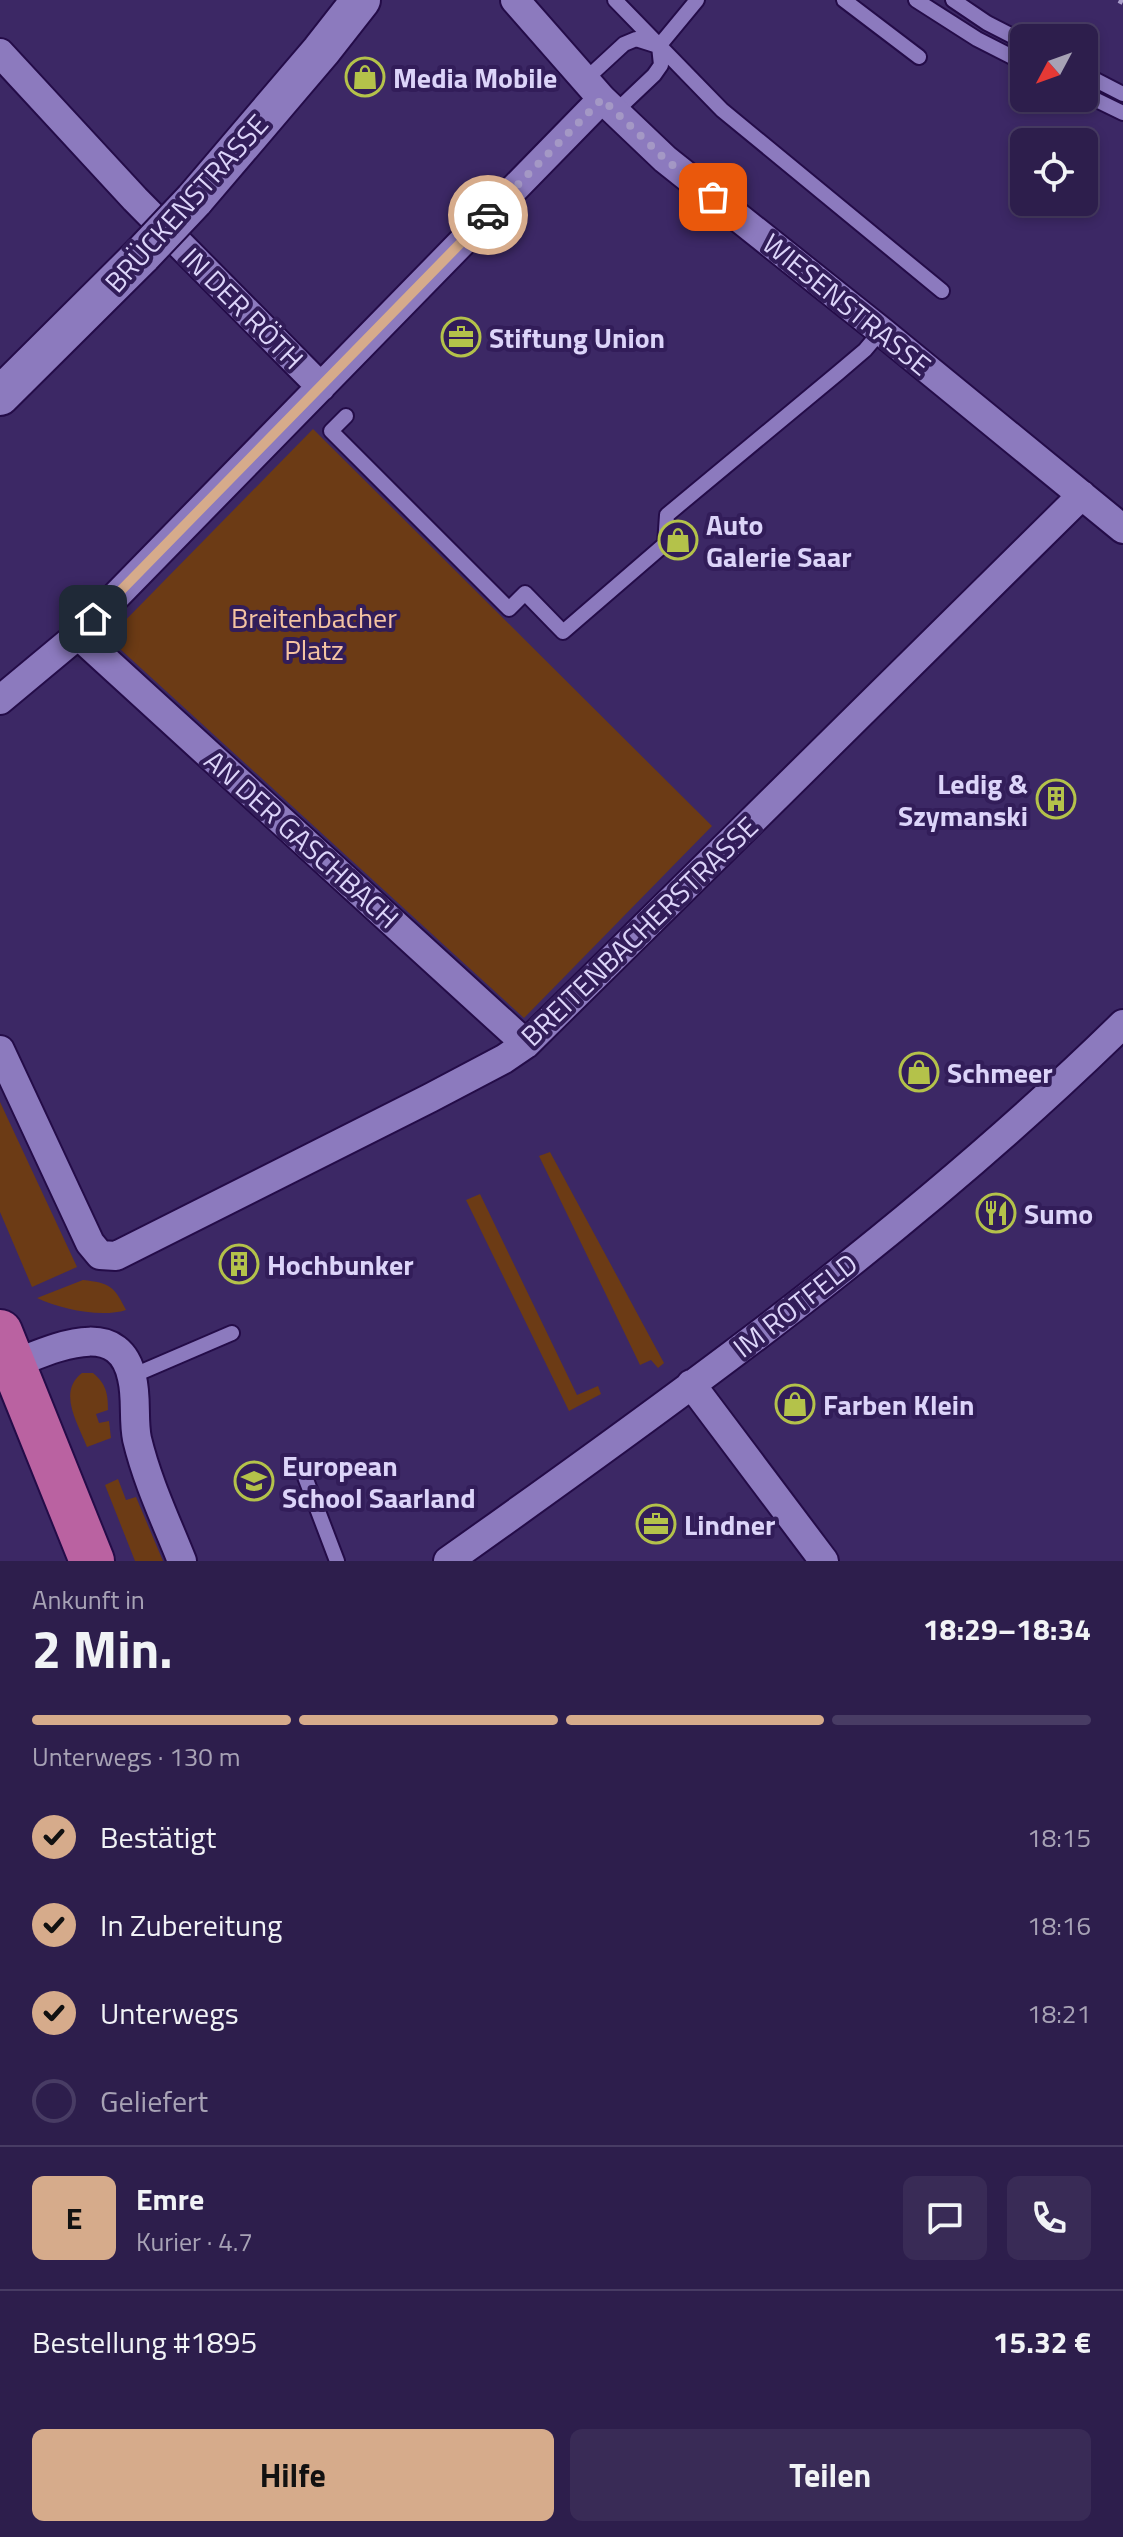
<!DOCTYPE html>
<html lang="de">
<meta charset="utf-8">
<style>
:root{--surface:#2d1e4c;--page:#392b56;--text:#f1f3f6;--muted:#a7a2b5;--line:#483c64;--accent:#d6ab8b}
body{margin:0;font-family:"Titillium Web",sans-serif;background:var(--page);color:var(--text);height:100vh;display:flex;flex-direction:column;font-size:30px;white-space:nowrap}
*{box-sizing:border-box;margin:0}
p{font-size:26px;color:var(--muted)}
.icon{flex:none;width:44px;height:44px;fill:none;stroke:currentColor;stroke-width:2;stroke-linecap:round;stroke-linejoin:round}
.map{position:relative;height:1561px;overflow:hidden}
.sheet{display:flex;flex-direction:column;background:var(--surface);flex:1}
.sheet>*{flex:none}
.needle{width:52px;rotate:229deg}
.buttons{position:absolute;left:1010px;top:24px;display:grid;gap:16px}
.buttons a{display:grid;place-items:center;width:88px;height:88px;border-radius:12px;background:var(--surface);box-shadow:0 4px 12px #0003,0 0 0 2px var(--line);font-size:40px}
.pin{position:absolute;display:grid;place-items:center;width:68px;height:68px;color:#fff;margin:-34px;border-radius:16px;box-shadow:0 4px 12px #0006}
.courier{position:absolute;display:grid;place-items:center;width:80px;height:80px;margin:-40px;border:6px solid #d6ab8b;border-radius:50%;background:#fff;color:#222;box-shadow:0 2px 10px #0007}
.overview em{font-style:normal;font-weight:700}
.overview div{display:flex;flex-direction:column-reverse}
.overview{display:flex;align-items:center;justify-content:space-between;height:136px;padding:0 32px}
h1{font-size:52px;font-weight:700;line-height:60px}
.bar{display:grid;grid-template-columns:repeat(4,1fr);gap:12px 8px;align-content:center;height:96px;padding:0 32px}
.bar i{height:10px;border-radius:6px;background:var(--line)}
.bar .selected{background:var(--accent)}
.bar p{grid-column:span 4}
.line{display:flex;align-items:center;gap:20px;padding:0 32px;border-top:2px solid var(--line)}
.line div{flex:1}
.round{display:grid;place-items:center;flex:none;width:84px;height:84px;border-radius:12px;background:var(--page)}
ol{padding:0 32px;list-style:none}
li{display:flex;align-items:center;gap:24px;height:88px}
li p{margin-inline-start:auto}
li .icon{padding:8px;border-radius:50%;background:var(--accent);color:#111;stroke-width:4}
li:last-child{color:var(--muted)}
li i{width:44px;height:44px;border:4px solid var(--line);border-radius:50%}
.primary-button{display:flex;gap:16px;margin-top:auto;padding:16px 32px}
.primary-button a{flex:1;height:92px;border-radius:12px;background:var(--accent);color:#111;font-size:32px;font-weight:700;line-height:92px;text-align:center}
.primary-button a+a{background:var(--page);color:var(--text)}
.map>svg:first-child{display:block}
</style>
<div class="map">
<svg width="1123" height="1561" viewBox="0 0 1123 1561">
<rect width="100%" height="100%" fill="#3c2865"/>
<path fill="#6c3b15" d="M313,429L712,826L524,1018L108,638Z
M0,1102L77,1267L32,1287L0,1212Z
M550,1152L664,1363L658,1368L651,1360L640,1365L539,1156Z
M480,1194L577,1395L598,1386L601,1394L569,1411L466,1200Z
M83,1280C110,1283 114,1286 126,1310C101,1318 60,1309 37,1298Z
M82,1373H93C106,1384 108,1393 108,1410L96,1414L99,1423L109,1421L111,1438L87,1447C78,1423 57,1392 82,1373Z
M118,1479L126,1500L136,1497L163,1561H135L105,1485Z"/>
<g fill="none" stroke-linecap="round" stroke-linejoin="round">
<defs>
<path id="lane" d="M615,0L722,110L942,291
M844,0L919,57
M916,0L977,39L1024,63
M953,0L987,23L1024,42
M1084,74L1123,94
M585,80L624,44L636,39L658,46
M1084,94L1123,113
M615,112L654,75L661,65L659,46L697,0
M346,416L331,431L509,609L525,593L563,632L665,544L667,515L838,373L865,350L881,331
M132,1376L232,1333
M302,1469L337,1561"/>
<path id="street" d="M515,0L602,99L665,159L881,331L1123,529
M0,53L135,199L321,387
M78,635L526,1044
M0,700L78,635L602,99
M0,1050L90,1243L100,1255L116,1256L430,1098L504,1059L526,1044L1082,495
M13,1364C51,1350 119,1315 132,1378C137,1398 133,1419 137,1439C147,1481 166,1521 182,1561
M691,1384L824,1561
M448,1561C682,1395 918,1225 1123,1024"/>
<path id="secondary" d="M194,200L321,51L361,0
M0,396L142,255"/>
<path id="primary" d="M0,1332L92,1561"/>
</defs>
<use href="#lane" stroke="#240c48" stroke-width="18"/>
<use href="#street" stroke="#240c48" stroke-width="32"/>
<use href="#secondary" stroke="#240c48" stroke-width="42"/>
<use href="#primary" stroke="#240c48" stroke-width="48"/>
<use href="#lane" stroke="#8c7abe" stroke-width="14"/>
<use href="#street" stroke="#8c7abe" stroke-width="28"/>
<use href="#secondary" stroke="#8c7abe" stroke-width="38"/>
<use href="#primary" stroke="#ba62a1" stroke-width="44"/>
<path stroke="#a79bc8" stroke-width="6" stroke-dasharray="16 8" stroke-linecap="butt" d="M1119,0L1123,2"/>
<defs>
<path id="secondary-bridge" d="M142,255L194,200"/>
</defs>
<use href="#secondary-bridge" stroke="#240c48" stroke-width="42" stroke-linecap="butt"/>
<use href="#secondary-bridge" stroke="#8c7abe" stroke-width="38"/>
</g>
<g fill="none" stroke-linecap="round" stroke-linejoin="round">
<path stroke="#a498c5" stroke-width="8" stroke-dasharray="0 14.4" d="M488,215L602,99L665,159L713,197"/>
<path stroke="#d6ab8b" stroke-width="10" d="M93,619L488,215"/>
</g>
<defs>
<symbol id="shop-ring" viewBox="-11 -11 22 22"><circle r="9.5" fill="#321d59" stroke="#b4c24a" stroke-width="1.5"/><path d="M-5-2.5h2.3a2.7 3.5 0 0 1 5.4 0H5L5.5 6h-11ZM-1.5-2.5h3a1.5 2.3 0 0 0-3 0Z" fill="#b4c24a"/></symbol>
<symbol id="office-ring" viewBox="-11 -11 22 22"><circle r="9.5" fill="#321d59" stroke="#b4c24a" stroke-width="1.5"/><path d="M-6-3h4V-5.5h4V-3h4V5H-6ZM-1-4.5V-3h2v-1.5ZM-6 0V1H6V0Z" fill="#b4c24a"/></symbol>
<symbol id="building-ring" viewBox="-11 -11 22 22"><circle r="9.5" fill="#321d59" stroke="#b4c24a" stroke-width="1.5"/><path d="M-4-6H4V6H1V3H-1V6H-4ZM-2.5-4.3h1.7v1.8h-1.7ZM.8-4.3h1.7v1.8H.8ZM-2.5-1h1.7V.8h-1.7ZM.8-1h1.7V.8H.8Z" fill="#b4c24a"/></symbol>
<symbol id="restaurant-ring" viewBox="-11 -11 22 22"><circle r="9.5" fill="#321d59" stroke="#b4c24a" stroke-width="1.5"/><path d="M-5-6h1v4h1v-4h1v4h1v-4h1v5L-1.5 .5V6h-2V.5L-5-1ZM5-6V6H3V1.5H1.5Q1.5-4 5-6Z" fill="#b4c24a"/></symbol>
<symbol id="school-ring" viewBox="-11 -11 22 22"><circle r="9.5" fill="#321d59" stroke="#b4c24a" stroke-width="1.5"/><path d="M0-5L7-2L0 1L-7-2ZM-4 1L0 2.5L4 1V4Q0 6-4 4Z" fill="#b4c24a"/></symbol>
</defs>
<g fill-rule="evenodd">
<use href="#shop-ring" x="343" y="55" width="44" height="44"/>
<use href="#office-ring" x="439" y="315" width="44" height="44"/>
<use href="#shop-ring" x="656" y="518" width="44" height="44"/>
<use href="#building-ring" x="1034" y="777" width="44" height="44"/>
<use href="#shop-ring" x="897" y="1050" width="44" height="44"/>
<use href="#restaurant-ring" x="974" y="1191" width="44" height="44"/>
<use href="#building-ring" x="217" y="1242" width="44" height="44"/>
<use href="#shop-ring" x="773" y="1382" width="44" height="44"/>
<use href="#school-ring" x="232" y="1459" width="44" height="44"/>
<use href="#office-ring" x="634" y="1502" width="44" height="44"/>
</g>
<g text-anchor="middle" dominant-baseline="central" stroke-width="8" stroke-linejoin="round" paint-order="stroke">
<g font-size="28" font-weight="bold" fill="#dcd4f9" stroke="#321d59" text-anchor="start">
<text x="393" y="77">Media Mobile</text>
<text x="489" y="337">Stiftung Union</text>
<text x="706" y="524">Auto<tspan x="706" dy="32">Galerie Saar</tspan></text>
<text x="1028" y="783" text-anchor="end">Ledig &amp;<tspan x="1028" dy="32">Szymanski</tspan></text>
<text x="947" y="1072">Schmeer</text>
<text x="1024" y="1213">Sumo</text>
<text x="267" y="1264">Hochbunker</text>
<text x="823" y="1404">Farben Klein</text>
<text x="282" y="1465">European<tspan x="282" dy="32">School Saarland</tspan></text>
<text x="684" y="1524">Lindner</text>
</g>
<g font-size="28" fill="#dcd4f9" stroke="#321d59">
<text transform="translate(186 203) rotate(-48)">BRÜCKENSTRASSE</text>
<text transform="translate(847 304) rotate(39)">WIESENSTRASSE</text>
<text transform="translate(243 308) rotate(45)">IN DER RÖTH</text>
<text transform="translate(302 839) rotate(42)">AN DER GASCHBACH</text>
<text transform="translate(639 931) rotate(-44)">BREITENBACHERSTRASSE</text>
<text transform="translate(795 1305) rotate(-38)">IM ROTFELD</text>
</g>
<g font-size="28" fill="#f4c3a2" stroke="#321d59">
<text x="314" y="617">Breitenbacher<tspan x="314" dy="32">Platz</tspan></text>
</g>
</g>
</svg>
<div class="buttons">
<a><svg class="needle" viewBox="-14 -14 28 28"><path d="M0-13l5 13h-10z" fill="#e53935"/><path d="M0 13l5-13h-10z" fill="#a7a2b5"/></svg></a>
<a><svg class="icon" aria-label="locate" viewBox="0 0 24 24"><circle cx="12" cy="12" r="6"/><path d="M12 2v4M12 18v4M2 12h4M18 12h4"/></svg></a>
</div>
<div class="pin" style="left:713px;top:197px;background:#ea580c"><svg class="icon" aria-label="bag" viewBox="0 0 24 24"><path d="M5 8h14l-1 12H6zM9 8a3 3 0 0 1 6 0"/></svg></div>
<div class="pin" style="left:93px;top:619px;background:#1f2937"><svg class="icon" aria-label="home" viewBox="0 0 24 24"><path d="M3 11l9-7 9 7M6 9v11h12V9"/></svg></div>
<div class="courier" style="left:488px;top:215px"><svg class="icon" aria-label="car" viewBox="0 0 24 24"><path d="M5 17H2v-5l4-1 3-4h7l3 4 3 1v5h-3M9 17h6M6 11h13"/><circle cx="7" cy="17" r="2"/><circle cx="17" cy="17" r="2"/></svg></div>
</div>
<section class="sheet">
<div class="overview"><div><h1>2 Min.</h1><p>Ankunft in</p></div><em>18:29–18:34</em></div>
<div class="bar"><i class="selected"></i><i class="selected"></i><i class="selected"></i><i></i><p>Unterwegs · 130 m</p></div>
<ol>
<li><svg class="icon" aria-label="check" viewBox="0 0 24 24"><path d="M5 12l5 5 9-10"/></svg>Bestätigt<p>18:15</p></li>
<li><svg class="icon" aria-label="check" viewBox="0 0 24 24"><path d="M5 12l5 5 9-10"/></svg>In Zubereitung<p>18:16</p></li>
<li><svg class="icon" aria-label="check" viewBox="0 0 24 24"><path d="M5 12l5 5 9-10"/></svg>Unterwegs<p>18:21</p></li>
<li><i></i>Geliefert</li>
</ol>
<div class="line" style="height:144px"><b class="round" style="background:var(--accent);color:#111">E</b><div><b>Emre</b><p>Kurier · 4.7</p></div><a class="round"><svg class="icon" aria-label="chat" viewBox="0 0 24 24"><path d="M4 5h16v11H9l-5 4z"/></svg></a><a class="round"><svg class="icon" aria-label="phone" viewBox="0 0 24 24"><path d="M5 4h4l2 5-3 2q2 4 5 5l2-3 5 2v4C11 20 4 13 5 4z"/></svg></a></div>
<div class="line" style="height:104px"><div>Bestellung #1895</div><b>15.32 €</b></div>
<div class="primary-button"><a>Hilfe</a><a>Teilen</a></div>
</section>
